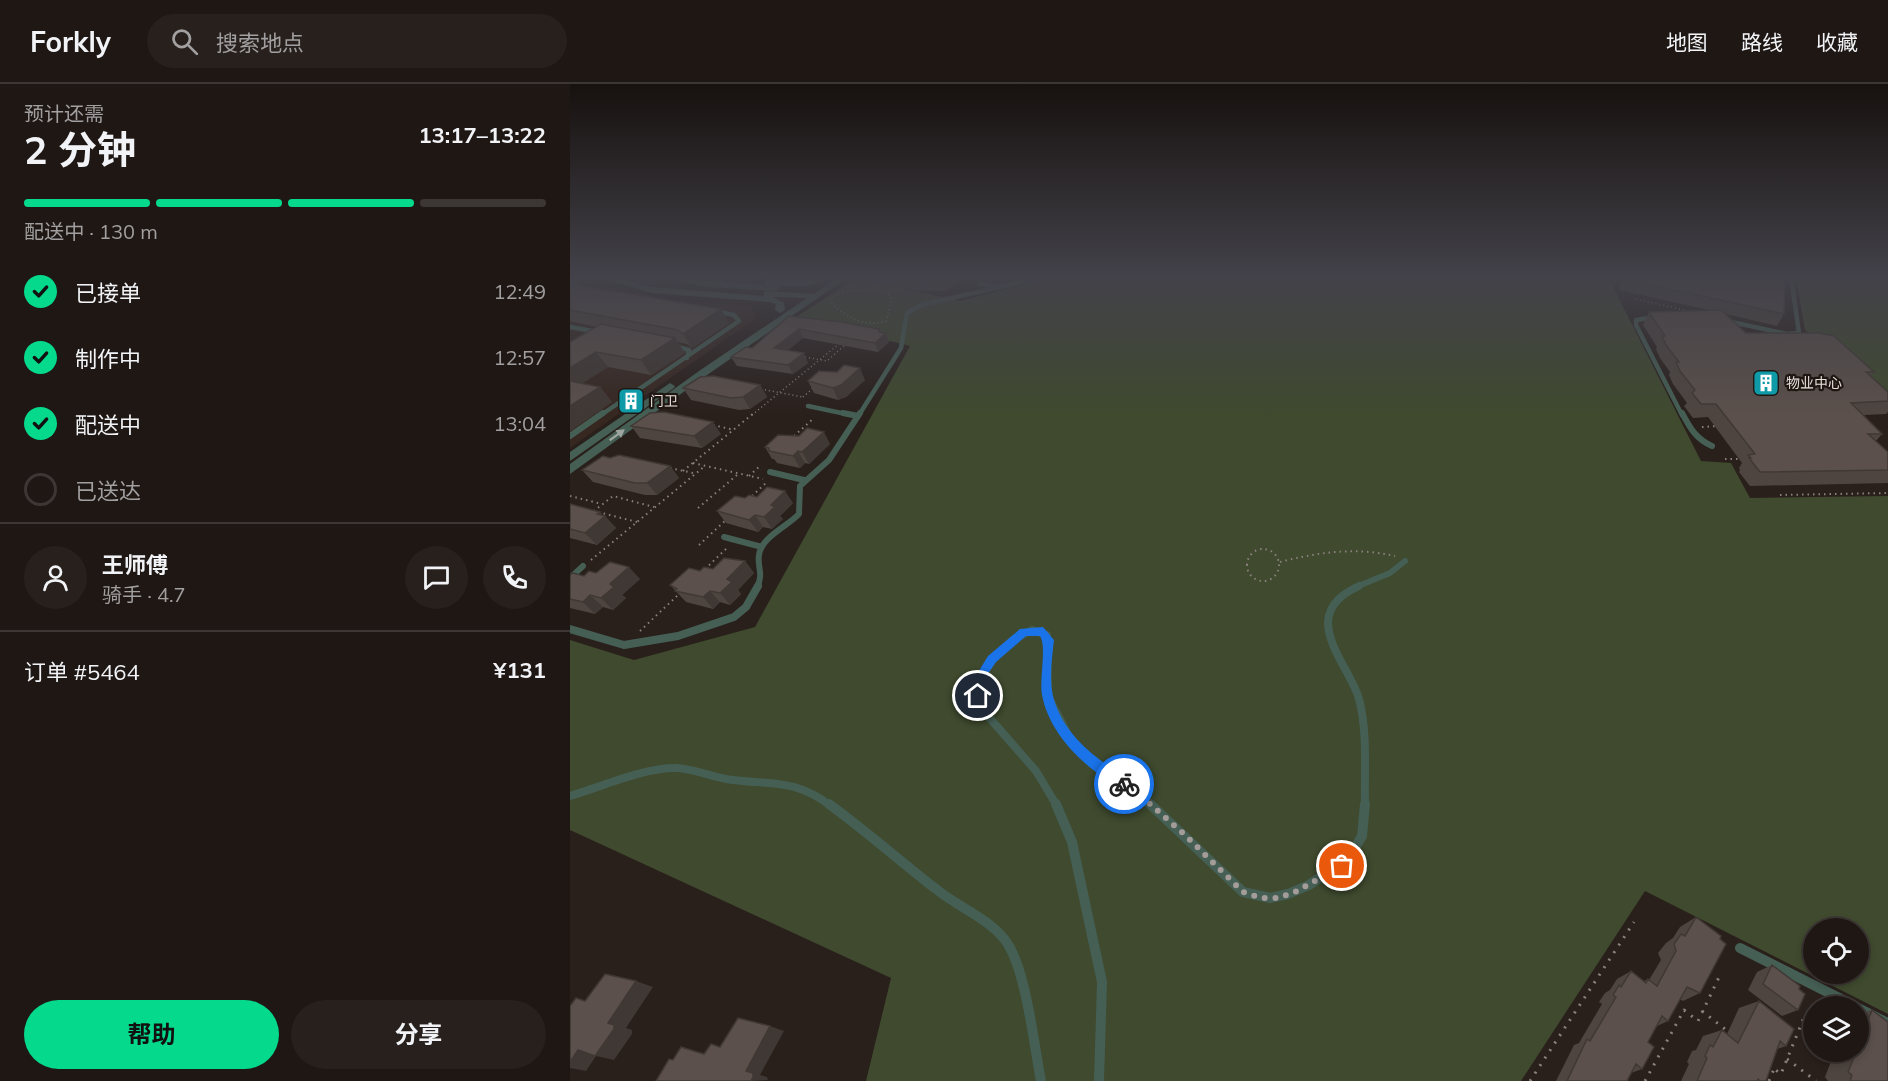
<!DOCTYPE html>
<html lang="zh">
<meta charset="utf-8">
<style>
:root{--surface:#1f1714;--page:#27201d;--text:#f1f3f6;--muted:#a19fa0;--line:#3c3634;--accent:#05d98b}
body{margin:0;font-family:Mulish,"Noto Sans SC",sans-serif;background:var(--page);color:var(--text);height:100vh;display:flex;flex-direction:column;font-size:22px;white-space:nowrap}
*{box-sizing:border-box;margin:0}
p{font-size:20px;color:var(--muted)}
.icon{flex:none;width:33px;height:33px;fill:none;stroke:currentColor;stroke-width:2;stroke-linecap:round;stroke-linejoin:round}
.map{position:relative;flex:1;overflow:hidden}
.drawer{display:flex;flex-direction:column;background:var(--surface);width:570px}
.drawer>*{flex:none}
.buttons{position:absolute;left:1233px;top:834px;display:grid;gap:12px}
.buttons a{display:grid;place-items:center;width:66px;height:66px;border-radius:50%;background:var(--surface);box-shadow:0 3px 9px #0003,0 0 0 2px var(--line);font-size:30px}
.pin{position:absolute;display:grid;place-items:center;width:51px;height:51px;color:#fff;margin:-26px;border:3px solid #fff;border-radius:50%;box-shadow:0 2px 6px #0007}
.courier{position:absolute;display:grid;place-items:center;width:60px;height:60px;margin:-30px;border:4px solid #1a73e8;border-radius:50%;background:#fff;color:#222;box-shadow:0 2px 8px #0007}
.head em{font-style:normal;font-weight:700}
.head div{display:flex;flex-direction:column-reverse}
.head{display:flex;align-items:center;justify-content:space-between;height:102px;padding:0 24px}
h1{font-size:39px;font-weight:700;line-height:45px}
.bar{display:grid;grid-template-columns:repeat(4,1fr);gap:9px 6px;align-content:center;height:72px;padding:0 24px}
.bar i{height:8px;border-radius:4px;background:var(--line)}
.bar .selected{background:var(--accent)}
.bar p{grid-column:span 4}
.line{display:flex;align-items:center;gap:15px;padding:0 24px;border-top:2px solid var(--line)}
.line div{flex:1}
.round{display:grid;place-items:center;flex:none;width:63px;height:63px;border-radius:32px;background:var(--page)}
ol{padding:0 24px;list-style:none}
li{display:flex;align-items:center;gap:18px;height:66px}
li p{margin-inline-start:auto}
li .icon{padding:6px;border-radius:50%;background:var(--accent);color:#111;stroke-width:4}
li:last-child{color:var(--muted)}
li i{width:33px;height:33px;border:3px solid var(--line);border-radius:50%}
.primary-button{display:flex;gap:12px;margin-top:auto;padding:12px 24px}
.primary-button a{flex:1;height:69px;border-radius:36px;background:var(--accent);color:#111;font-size:24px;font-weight:700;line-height:69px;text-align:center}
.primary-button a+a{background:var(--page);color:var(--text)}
header{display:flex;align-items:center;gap:36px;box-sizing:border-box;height:84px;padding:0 30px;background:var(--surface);border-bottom:2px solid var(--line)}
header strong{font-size:28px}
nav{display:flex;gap:33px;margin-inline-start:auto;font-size:21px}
.search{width:420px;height:54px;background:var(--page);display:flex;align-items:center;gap:15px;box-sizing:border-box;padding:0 21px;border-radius:33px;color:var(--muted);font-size:22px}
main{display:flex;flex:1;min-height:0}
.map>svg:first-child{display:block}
</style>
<header>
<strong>Forkly</strong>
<div class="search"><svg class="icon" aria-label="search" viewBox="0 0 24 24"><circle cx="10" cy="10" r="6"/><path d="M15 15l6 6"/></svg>搜索地点</div>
<nav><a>地图</a><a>路线</a><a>收藏</a></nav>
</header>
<main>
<section class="drawer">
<div class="head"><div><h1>2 分钟</h1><p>预计还需</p></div><em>13:17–13:22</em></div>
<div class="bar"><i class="selected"></i><i class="selected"></i><i class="selected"></i><i></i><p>配送中 · 130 m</p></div>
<ol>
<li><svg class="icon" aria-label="check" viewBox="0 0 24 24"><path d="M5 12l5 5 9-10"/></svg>已接单<p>12:49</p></li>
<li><svg class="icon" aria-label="check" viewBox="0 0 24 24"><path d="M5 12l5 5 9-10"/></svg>制作中<p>12:57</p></li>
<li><svg class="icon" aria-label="check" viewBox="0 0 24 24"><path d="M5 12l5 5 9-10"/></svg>配送中<p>13:04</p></li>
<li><i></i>已送达</li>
</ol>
<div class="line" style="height:108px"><a class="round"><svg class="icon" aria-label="person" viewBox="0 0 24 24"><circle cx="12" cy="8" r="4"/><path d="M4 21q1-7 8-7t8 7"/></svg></a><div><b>王师傅</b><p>骑手 · 4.7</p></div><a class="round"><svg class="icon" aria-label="chat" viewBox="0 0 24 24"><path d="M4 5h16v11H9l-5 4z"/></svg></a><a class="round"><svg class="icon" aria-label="phone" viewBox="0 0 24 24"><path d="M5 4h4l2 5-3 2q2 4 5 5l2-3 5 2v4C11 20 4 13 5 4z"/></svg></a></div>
<div class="line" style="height:78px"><div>订单 #5464</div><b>¥131</b></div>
<div class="primary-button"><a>帮助</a><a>分享</a></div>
</section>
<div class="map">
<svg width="1318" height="997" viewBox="0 0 1318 997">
<rect width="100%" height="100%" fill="#291f1b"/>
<path fill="#362720" d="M6,194L94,215L181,222L185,235L0,364V197Z"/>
<path fill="#3f4a2e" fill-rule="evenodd" d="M484,193H1038L1131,377L1161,379L1180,414L1318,412V930L1075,807L951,997H296L321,894L0,746V556L64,576L185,543L340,262L226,233L287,194L390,217ZM1244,844H1288V890H1244Z
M1226,193H1318V311L1235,246Z"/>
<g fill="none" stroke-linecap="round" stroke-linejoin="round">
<path stroke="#8a817e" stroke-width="1.5" stroke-dasharray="1 3" stroke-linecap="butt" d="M389,193L403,194
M304,205L318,209L322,216L316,237C293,244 277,233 260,218L261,214L273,208Z
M318,209L335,203
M1066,215L1122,228
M235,273L257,277L275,261
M191,305L233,313
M233,313L243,304
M182,331L269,260"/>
<path stroke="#8a817e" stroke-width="2" stroke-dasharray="1.5 4" stroke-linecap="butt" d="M143,341L164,346
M1132,343L1147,342
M224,352L244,334
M1155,375H1170
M123,379L193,395
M100,384L123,389
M113,387L184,329
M179,392L190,382
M1210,411L1318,409
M0,412L32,420
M182,412L198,397
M128,424L167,391
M67,438L24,427L43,412L84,423
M129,461L156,436
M677 481a16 16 0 1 1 32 0a16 16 0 1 1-32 0Z
M21,476L135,382
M710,478C749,468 785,463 825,472
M135,485L157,464
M70,547L109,510"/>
<path stroke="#8a817e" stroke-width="3" stroke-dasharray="2 7" stroke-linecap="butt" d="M1132,927L1160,949
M1217,975L1246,997
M1199,981L1211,990L1235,931
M960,997L1064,838
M1075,997L1114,926L1128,937L1151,889
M1199,997L1204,985"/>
<path stroke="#455f55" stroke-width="4.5" d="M151,196L154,193
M0,199L11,193
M410,200L428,203
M1086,233L1066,236V241L1112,331
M1157,237L1217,250L1229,249L1221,193
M0,243L28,248
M104,262L119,266L117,274
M238,322L281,331
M31,331L169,237L164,231L144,227
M289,331L331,264L337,229L351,221L474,193"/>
<path stroke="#455f55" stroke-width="6" d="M273,329L288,332
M1112,329C1120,344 1126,355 1142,362
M0,352L33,329
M200,388L234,396
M154,453L192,463
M0,494L13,482
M187,503C194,490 187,483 189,471C191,453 218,442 229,430L230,402L259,376L290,329
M786,503L820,489L835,477"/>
<path stroke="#455f55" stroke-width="8" d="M789,502C774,509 759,519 758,538C758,565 782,590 789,615C798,649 794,687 795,722
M0,545L54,561L108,552L164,533L176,523L188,502
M0,712C31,703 75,683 107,684C123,685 140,692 156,695C200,702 222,693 261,722
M487,722L466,687L417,631L408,612L410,596L423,575L444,555L462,546L477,551L478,612L504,662L522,679L581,722"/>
<path stroke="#455f55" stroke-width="10" d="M259,720C296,747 330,777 366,805C388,823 418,834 435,856C456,883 464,962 471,997
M486,720L502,758L532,898L529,997
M580,720L673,808L700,814L718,810L739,801L779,774L792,752L795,720
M1170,864L1285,922
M1288,924L1318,939"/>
<path fill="#455f55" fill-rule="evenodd" d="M28,193H44L82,203L194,212V208L197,207L244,210L268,193H278L137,291L0,390V380L129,287L237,214L203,213L214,219L215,226L210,229L205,226L206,220L199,218L82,209Z
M88,193L195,201V197L198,196L265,194L237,202H208L211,204L207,207L139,203Z
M100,299L105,302L104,304L0,377V368Z"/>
</g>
<path fill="#4e4540" d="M306,193H388L389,198L376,207H349L307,198Z
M423,193H441L438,196Z
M1053,193H1215L1214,230L1207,242L1156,230L1176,249L1304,288L1300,292L1318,308V328L1316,330L1294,331L1312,350L1306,357L1318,368V399L1180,402L1169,388L1170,386L1169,384L1172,379L1138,333L1123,334L1114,322L1117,319L1103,300L1099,291L1100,288L1090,274L1086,265L1087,263L1073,241L1079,228L1139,226L1049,206Z
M0,200L159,239L122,264L117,260L107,258L115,269L81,291L38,283L12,299L30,303L42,318L0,347V258L27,243L0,237Z
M219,232L316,249L319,258L308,268L233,254L218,266L238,279L223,290L167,282L161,273L182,264Z
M295,296L276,313L268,316L244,309L238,297Z
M190,301L197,313L180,325L169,326L121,316L113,304Z
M61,342L151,350L132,364L70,354Z
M260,360L239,380L235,379L230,384L207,379L204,375H202L195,363Z
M40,374L100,382L109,394L87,411H75L23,398L12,386Z
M175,414L223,419L210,432L213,435L202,445L193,443L188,448L156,439L147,427Z
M0,420L30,428L33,432H35L46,444L27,461L0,454Z
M175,477L184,489L168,506L171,510L160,521L150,518L143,525L116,518L100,501L130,487Z
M26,489L70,495L52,511L56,514L43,526L33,523L25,530L0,524V491L14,492Z
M1126,833L1130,909L1113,917L1110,915L1098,937L1087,942L1078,958L1072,985L1061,989L1057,997H986L1004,961L1009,959L1032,920L1029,918L1035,909L1040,906L1047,895L1061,887L1074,897L1078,895L1079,896L1091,876L1088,869L1096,859L1103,854L1110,843Z
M1202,881L1229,905L1228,926L1212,932L1178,906L1187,888Z
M1189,917L1216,962L1207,965L1196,997H1111L1119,980L1117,978L1122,967L1126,966L1133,952L1152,946L1157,950L1169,924Z
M1302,926L1318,997H1258L1255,993L1263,972L1260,968H1288V930Z"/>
<path fill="#403834" d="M381,193H388L389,198L376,207L374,199Z
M151,225L159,239L122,264L113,250Z
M229,245L233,254L209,273L204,264Z
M309,245L312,252L316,249L319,258L308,268L305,259L309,248Z
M105,254L115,269L81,291L71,276Z
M26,268L38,283L0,307V284Z
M234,269L238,279L223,290L218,281Z
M290,284L295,296L276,313L268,316L263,304Z
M190,301L197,313L180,325L173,313Z
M30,303L42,318L0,347V322Z
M143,338L151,350L132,364L124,352Z
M254,348L260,360L239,380L232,368Z
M228,367L235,379L230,384L223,372Z
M100,382L109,394L87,411L77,399Z
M215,407L223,419L210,432L213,435L202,445L194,433L201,421Z
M30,428L34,433L35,432L46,444L27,461L15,449L27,430Z
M185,431L193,443L188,448L179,436Z
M175,477L184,489L168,506L171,510L160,521L150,509L157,495Z
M59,483L70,495L52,511L56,514L43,526L31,514L40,500Z
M140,507L150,518L143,525L133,513Z
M20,511L33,523L25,530L13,518Z
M66,897L83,903L56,944L62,946V950L44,976L26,972L16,987L0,984V978L8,966L38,939Z
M200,942L214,947L190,991L197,993L198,996L181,997L176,987Z"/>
<path fill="#5b504b" stroke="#403834" stroke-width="1.5" d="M325,193H381L374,199L346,198Z
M1054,193H1215L1214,230L1054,195Z
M0,200L151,225L113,250L108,246L0,226Z
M1151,226L1176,249H1249L1264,252L1304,288H1296L1318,308V317L1281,319L1312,350H1298L1318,368V386L1190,388L1179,374H1181L1178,371L1185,370L1146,320H1131L1122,309L1125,306L1110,287L1106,278H1109L1096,261L1092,252H1095L1079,228Z
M219,232L272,238L309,245V248L316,249L305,259L229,245L204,264L234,269L218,281L161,273L176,263L182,264Z
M31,240L105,254L71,276L26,268L0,284V258Z
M274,281L290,284L271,301L263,304L238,297L249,287L267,288Z
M143,292L190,301L173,313L161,314L113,304L130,293Z
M0,297L30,303L0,322Z
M94,328L143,338L124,352L61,342L80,329Z
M237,344L254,348L232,368L228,367L223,372L199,367V364L195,363L208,351L229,352Z
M49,371L100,382L77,399H65L12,386L33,372L40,374Z
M197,403L215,407L201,421L205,423L194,433L185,431L179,436L147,427L165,412L175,414L179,411L187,413Z
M0,420L30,428L27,430L35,432L15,449L0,445Z
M154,474L175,477L157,495L162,498L150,509L140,507L133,513L105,507L107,505L100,501L119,484L130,487L134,483L143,485Z
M40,478L59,483L40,500L44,503L31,514L20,511L13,518L0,515V491L3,489L14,492L19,487L26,489Z
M1126,833L1151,852L1150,855L1156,860L1130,909L1117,903L1098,937L1092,932L1078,958L1084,963L1072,985L1066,980L1057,997H997L1017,955L1020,957L1046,913L1043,911L1049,901L1051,903L1061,887L1076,899L1078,895L1087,902L1106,867L1104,860L1111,850L1115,852Z
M1202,881L1230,902L1229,905L1235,910L1228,926L1193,900Z
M35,890L66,897L38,939L44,941V945L25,972L8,966L0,978V922L6,914L15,917Z
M1189,917L1224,945L1216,962L1210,957L1196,997H1190L1188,995L1187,997H1127L1137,974L1135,972L1140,961L1143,963L1152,946L1168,959Z
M1302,926L1318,938V997H1280L1282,991L1278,988L1286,968H1288V947L1289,945L1294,947Z
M168,934L200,942L176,987L183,989V993L181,997H86L99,975L103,976L111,963L134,970L141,960L150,963Z"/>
<defs><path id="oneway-solid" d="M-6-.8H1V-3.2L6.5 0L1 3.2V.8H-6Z" transform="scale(1.5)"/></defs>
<use fill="#9ea59f" href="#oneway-solid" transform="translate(47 351) rotate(-36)"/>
<linearGradient id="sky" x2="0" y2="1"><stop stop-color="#17110f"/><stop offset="0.58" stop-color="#43424a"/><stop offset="1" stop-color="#43424a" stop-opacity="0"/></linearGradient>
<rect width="1318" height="333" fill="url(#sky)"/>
<path fill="#1a73e8" d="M473,543L484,556C482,574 479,594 483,612C493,652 527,675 559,696V705C551,708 545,701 538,697C509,677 479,648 472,611C469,595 477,563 470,552H456L426,578L417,591L412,616H404L407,590L418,572L450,545Z"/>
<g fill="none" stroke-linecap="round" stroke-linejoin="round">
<path stroke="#a49c98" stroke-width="6" stroke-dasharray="0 10.8" d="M554,700L570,711L615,751L673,808L691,814H708L725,808L772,782"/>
</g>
<defs>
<symbol id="building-square" viewBox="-11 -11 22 22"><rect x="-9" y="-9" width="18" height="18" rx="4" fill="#0f9aa8" stroke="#1f1612"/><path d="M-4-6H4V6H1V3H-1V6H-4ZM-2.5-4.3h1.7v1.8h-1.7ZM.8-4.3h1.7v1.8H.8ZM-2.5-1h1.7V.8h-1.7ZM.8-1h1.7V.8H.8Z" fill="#fff"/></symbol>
</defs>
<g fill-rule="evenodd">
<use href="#building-square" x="1181" y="284" width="30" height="30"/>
<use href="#building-square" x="46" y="302" width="30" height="30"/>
</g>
<g text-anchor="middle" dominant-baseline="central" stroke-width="4.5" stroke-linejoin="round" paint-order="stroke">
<g font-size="14" fill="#e6dfdc" stroke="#1f1612" text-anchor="start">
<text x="1216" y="299">物业中心</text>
<text x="80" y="317">门卫</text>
</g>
</g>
</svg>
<div class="buttons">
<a><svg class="icon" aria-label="locate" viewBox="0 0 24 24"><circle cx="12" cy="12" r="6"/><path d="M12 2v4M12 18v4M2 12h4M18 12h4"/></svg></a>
<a><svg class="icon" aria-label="layers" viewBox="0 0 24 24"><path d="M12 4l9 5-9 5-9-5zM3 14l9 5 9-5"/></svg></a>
</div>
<div class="pin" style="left:772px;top:782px;background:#ea580c"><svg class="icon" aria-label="bag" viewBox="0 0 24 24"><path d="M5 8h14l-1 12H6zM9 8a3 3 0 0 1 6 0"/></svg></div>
<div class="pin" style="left:408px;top:612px;background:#1f2937"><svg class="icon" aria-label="home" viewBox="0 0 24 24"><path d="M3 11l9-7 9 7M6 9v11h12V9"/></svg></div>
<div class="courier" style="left:554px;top:700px"><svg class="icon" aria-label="bike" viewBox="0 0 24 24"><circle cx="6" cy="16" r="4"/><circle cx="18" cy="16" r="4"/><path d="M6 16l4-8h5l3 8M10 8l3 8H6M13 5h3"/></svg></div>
</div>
</main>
